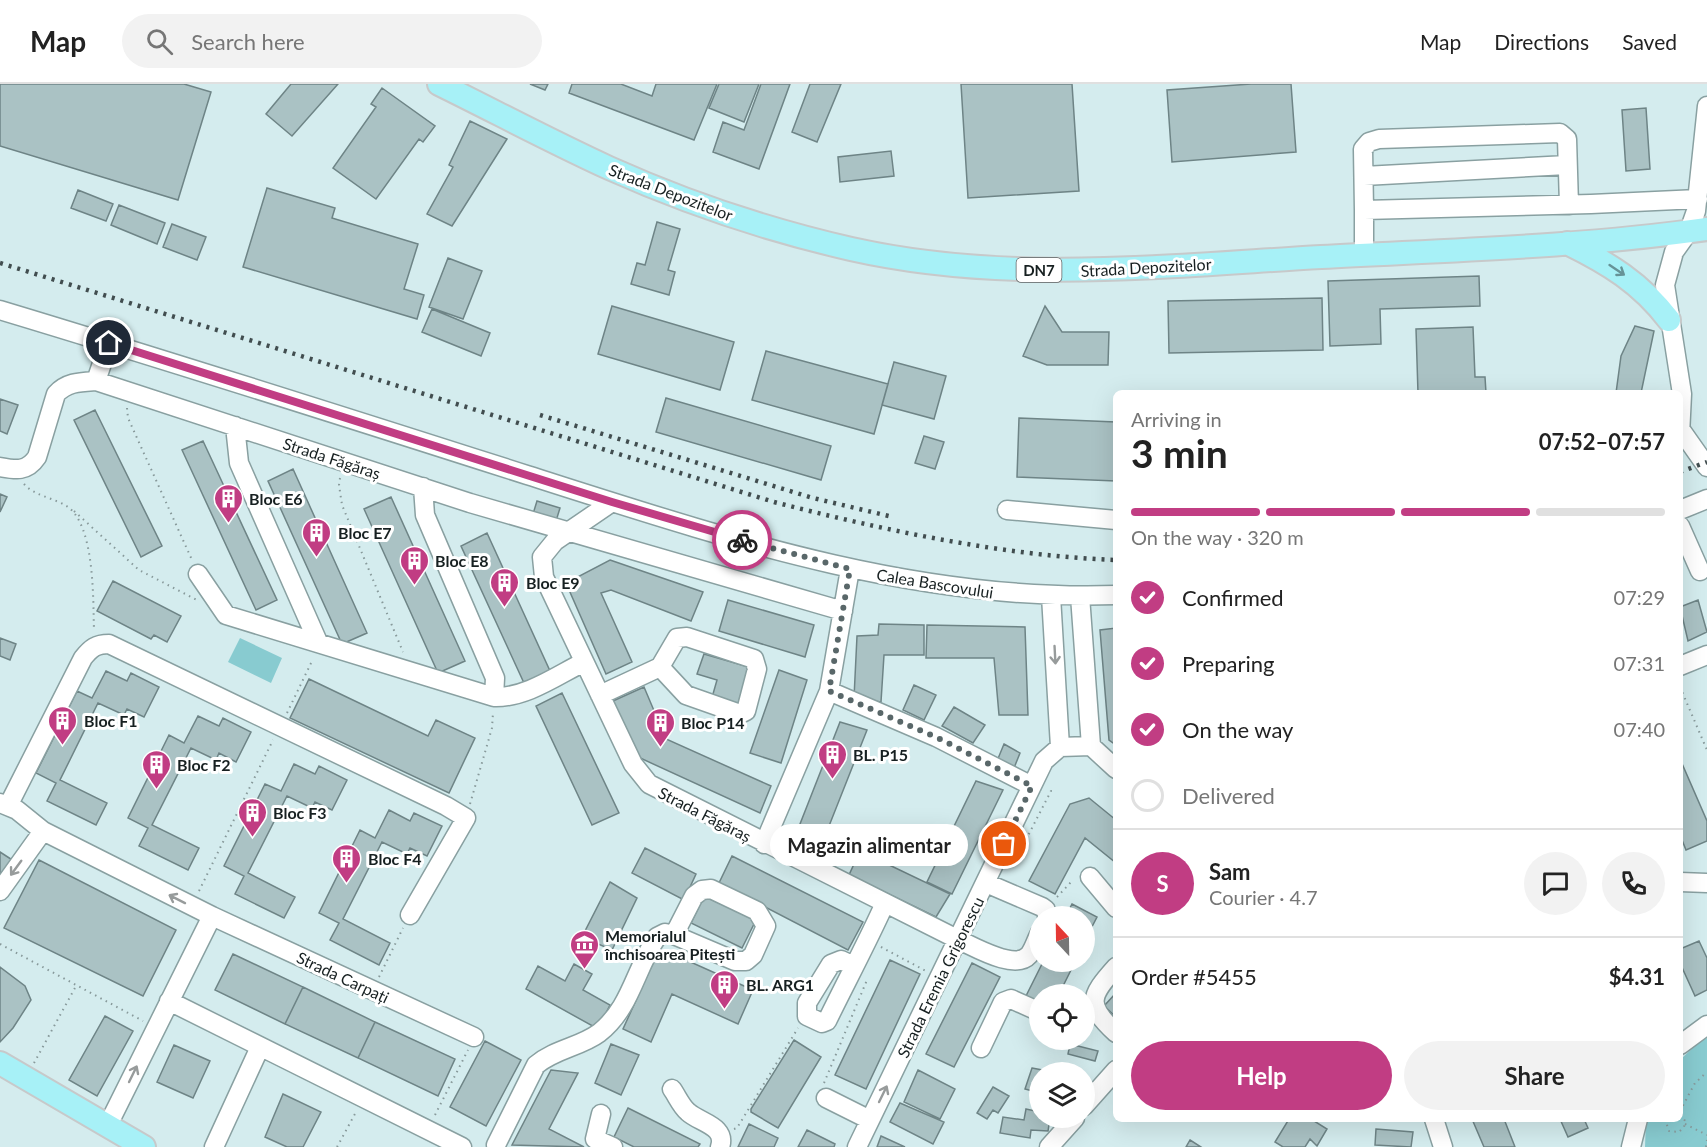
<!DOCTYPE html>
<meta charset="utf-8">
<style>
:root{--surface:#fff;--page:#f2f2f2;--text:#222;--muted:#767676;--line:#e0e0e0;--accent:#c13d83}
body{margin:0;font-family:Lato,sans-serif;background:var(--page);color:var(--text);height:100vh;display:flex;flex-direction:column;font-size:22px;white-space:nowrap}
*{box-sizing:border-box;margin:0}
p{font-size:20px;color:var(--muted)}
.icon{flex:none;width:33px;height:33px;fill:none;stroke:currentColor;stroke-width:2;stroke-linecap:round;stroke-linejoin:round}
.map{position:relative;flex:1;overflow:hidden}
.sheet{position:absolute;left:1113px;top:306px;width:570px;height:732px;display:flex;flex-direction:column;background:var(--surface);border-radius:9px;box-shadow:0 6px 24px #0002}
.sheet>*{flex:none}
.needle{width:39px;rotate:338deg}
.controls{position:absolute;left:1029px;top:822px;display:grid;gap:12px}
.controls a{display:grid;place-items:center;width:66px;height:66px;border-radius:50%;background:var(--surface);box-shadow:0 6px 24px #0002;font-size:30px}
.pin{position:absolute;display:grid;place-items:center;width:51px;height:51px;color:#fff;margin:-26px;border:3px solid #fff;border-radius:50%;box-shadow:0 2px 6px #0007}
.courier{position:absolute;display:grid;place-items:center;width:60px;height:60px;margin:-30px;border:4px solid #c13d83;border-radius:50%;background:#fff;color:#222;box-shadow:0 2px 8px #0007}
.bubble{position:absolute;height:42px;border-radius:21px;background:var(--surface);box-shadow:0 6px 24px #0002;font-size:20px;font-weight:700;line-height:42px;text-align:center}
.headline em{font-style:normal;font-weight:700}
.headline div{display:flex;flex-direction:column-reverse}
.headline{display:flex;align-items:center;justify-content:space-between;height:102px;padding:0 18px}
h1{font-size:39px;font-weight:700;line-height:45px}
.bar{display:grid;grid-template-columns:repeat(4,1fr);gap:9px 6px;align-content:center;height:72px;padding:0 18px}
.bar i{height:8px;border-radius:4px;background:var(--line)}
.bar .current{background:var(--accent)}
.bar p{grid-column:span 4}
.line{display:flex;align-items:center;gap:15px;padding:0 18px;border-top:2px solid var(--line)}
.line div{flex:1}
.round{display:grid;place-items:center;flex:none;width:63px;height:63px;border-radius:32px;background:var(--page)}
ol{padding:0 18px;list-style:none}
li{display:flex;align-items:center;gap:18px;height:66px}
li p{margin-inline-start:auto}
li .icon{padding:6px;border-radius:50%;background:var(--accent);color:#fff;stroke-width:4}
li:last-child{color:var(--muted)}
li i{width:33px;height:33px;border:3px solid var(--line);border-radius:50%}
.cta{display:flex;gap:12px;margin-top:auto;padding:12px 18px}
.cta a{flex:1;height:69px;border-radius:36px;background:var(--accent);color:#fff;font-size:24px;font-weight:700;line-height:69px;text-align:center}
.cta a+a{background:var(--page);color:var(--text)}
header{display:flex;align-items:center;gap:36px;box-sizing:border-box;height:84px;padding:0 30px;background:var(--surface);border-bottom:2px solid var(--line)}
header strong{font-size:28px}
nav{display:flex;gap:33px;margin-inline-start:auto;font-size:21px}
.search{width:420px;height:54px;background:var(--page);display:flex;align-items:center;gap:15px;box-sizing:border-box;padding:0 21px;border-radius:33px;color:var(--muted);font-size:22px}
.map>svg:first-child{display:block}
</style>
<header>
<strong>Map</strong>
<div class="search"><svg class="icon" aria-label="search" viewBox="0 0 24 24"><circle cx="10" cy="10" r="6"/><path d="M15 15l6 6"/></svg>Search here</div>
<nav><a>Map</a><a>Directions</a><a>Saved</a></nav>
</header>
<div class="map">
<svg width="1707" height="1063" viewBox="0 0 1707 1063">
<rect width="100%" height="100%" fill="#d4ecee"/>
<path fill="#88cbd0" d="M240,554L282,574L271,599L228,578Z
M1707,954V1063H1645L1646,1035H1680V976L1699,958Z"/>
<path fill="#aac2c4" stroke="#6e8486" stroke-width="1.5" d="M0,0H184L211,8L178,116L0,62Z
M291,0H338L292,52L266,30Z
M530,0H548L545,6Z
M572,0H621L652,12L656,0H717L694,56L569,9Z
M719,0H759L744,38L709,24Z
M761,0H790L759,85L713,68L723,38L744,46Z
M810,0H841L817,58L792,48Z
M961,0H1072L1079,107L968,114Z
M1251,0H1291L1296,68L1172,78L1167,6Z
M382,4L435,42L423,58L419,55L376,115L333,84L376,23L371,20Z
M1646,24L1650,85L1626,87L1622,26Z
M470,37L507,55L452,142L427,130L453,83L449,81Z
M891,67L894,92L840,98L838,73Z
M267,104L335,124L332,134L418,160L404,205L424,211L417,235L243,183Z
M78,106L113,120L106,137L71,124Z
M119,121L165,139L157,160L111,141Z
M657,138L680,145L668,186L675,188L669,211L631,200L637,179L645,181Z
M172,140L206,153L197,176L163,163Z
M448,174L482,187L463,235L429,223Z
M1479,192L1480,222L1380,225L1381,260L1330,262L1328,197Z
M1322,214L1323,266L1169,269L1168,217Z
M612,222L734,258L720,306L598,270Z
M1045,222L1062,248H1109L1108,281H1047L1023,272Z
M432,225L490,249L481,272L422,248Z
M1635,242L1654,247L1641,309H1616L1621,272Z
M1473,243L1475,293H1485L1486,309H1418L1416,245Z
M766,267L888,300L874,350L752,316Z
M894,278L946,292L934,335L882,321Z
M666,314L831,362L821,396L656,348Z
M0,315L18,321L7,350L0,347Z
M95,326L162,462L141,473L74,336Z
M1019,334L1116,338V397L1017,393Z
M924,352L944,358L935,385L915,379Z
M203,357L277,516L256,526L182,366Z
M293,385L367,549L342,560L268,397Z
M0,410L7,413L0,428Z
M391,413L465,577L438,589L364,425Z
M537,417L560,424L556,437L533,430Z
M487,449L550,587L524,599L461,462Z
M610,476L703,508L691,537L611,506L601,509L632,578L606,590L566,499Z
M113,497L181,532L167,558L154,551L151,555L97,527Z
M728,516L814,541L805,573L719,547Z
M1698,516L1707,548L1688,557L1680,523Z
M879,540L924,541V571H884L881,618L854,614L857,552L878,551Z
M927,541L1025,543L1028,631H999L994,574H926Z
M1116,544V661L1109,656L1100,546Z
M0,554L16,560L10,576L0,572Z
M704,570L749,583L737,624L711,617L717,596L697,590Z
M779,586L807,596L781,679L750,669Z
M106,587L127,597L131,589L159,603L144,633L127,625L124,631L98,619L60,696L107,719L96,741L47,717L56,699L36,689L77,607L92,614Z
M309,595L428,652L436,636L475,654L449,709L290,634Z
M914,601L936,611L924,636L903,626Z
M644,603L666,655L771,702L760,729L638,673L613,617Z
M562,609L619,729L592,741L536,622Z
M954,623L985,641L973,659L942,642Z
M198,632L219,642L223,634L251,648L236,678L219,669L216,676L191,664L152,741L199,764L188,786L139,762L148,744L128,734L169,651L184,659Z
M840,638L867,646L827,747L838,752L826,781L791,763Z
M1004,660L1020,669L1014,684L997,677Z
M1680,675L1707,737V757L1686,766L1680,751Z
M294,680L315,690L319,682L347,696L332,726L315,718L312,724L287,712L248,789L295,813L284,834L235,810L244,792L224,782L265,700L281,707Z
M976,697L1003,706L952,810L927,798Z
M1089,714L1116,736V779L1085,754L1055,810L1029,797L1070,720Z
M389,726L410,737L414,729L442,742L427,772L410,764L407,770L382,758L343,835L390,859L379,881L330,856L339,839L319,829L360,746L375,754Z
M645,764L696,790L684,816L632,789Z
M860,767L950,810L936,833L849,791Z
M0,768L17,779L0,802Z
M732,772L863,838L848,866L719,799Z
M39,776L176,846L143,912L4,844Z
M610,798L637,814L612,866L582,853Z
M704,812L756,836L742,864L691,839Z
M1072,820L1097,833L1084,858V832H1066Z
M1699,857L1707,874V906L1695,912L1680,879V865Z
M233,870L303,903L285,940L215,906Z
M657,870L673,877L675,871L753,906L738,940L672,910L651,958L623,945Z
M890,876L920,890L866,1005L835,991Z
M1043,878H1075L1059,910H1040V920L1026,912Z
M972,879L1000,893L954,983L926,970Z
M574,880L592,890L583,906L610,921L598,945L526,905L538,882L565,897Z
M0,883L25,902L31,916L13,944L0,958Z
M303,903L375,938L358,974L285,940Z
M1116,909V933L1104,922Z
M105,932L133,947L97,1012L69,996Z
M375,938L455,975L438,1012L358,974Z
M794,956L821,973L778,1044L751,1028V1025Z
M485,957L521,976L486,1042L450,1023Z
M611,960L639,971L621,1011L595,999Z
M1070,960L1098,967L1095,977L1068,970Z
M174,961L210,977L193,1014L157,998Z
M1032,984L1053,988H1040V1009L1025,1005Z
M551,986L578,989L549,1045L584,1063L512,1061Z
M918,986L955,1005L940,1035L904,1018Z
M993,1003L1009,1012L998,1029L993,1026L987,1035L977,1029Z
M283,1010L321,1028L303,1063H287L265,1053Z
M900,1019L944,1038L933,1060L890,1038Z
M628,1024L700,1060L698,1063H634L614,1053Z
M1026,1025L1040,1028V1034H1050L1048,1047L1031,1046L1030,1054L1000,1049L1003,1033L1024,1036Z
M1289,1035H1311L1327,1045L1317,1062L1310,1055L1305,1063H1283L1275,1058Z
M1472,1035H1504L1515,1063H1484Z
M1560,1035H1584L1588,1044L1568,1053Z
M749,1040L778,1054L774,1063H738Z
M1376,1045L1413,1048L1411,1063L1375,1061Z
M807,1046L835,1060L834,1063H798Z
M881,1052L905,1063H877Z
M1190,1056L1201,1063H1186Z"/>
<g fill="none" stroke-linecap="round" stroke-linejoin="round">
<defs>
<path id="minor" d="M1364,92L1567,81
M1364,126L1363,65L1369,58L1379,55L1560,49L1567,55L1569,121
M1364,171V126L1591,120L1698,115
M0,226C176,279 352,335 527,391C719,452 913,518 1116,511
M96,297L470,419L843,527
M235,342L239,379L318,558
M1681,346L1707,383
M1680,351L1682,310L1665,201L1674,168L1689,147L1696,127L1707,22
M0,383C16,386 27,388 37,373L56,310C67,298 80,298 96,297L109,259
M423,403L425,431L495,594L494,613
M612,418L555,457L542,473L544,493L633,680L649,700L959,856C975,863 1015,887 1029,871C1034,865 1036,856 1040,849
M1007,426L1116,436
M1680,426L1707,415
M1680,442L1700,487
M850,485L829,607L936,653L1032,702
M198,490L226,531L494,613C526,614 556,592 584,578
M1051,512L1060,663
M1080,512L1091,662
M1680,582L1707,571
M600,611L660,583L677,554L687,553L754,575L757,585L746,627L740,630L686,611L660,583
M1091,662L1116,685
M0,719L17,726L43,747
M8,722L83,574C91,564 96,560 109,560L446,722L466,734L410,831
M764,760L829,607
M1090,793L1116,824
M1680,798L1707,799
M986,799L1042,823L1046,826L1047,832
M0,807L43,747L212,832L107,1043
M212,832L474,953
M854,882L841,876L831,880L807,919V932L822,939L827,937C846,898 867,859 885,819
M1116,883C1089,913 1086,921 1116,949
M169,917L462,1063
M1680,961L1707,941
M981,964L1003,918L1011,915L1040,928
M672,1005C677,1012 681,1022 688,1028C700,1039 727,1042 720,1063
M826,1014L870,1036
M1084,1022L1116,986
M601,1030L595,1055L613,1063
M1434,1035L1443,1063
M496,1061L536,981C555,965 580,963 599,949C631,924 635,885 657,853L665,849L674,851L735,877H746L753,871L766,842L757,827L711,805L702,806L694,812L674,851
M214,1063L260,963
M857,1063L1044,677L1060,663L1091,662
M1049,1063L1075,1034
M1631,1063L1638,1035"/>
<path id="major" d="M439,0C496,28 552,58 609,84C687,119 768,146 851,165C1006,200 1165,182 1321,173C1450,166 1580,163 1707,145
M1567,159C1608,179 1641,199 1669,236
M0,979L144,1063"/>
</defs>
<use href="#minor" stroke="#89a0a1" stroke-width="21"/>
<use href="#major" stroke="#c7c9ca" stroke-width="26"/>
<path stroke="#87999a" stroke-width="2" stroke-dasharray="1.5 4.5" stroke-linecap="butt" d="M127,324L128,334L192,476
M340,394L339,401L342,421L403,568
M24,400C34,412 55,414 68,423C95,443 93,516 94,547
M74,427L139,486L197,516
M1680,603L1707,666
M287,629L313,575
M470,720L492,644L493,629
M1015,777L1051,707L1050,702
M199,807L273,656
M1057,813L1073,796
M0,860L143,937
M881,863L926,887
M379,893L403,844
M34,979L76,902
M824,999L867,896L865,895
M1680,1027L1695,999L1707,988
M435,1031L468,966
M1665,1035L1669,1047L1679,1048L1684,1043L1685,1037L1680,1028
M1685,1040L1707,1051
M734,1045L737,1044L798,944
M337,1063L356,1028
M1706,1063L1707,1056"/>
<use href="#minor" stroke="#fff" stroke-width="18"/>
<use href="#major" stroke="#a7f1f7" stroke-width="22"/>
<path stroke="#414d4f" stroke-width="4.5" stroke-dasharray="3 6" stroke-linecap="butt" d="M0,179L774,418C883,446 1004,472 1116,476
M540,331L813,414L893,433
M1680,388L1707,378"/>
</g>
<defs><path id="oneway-shaft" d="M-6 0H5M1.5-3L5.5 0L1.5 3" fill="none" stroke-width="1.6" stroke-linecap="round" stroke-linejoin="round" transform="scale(1.5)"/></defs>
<use stroke="#669397" href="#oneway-shaft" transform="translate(1617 186) rotate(34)"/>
<g stroke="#979b9b">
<use href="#oneway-shaft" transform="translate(1055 571) rotate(87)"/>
<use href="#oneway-shaft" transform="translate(16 784) rotate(126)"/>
<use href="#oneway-shaft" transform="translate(177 815) rotate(-153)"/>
<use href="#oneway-shaft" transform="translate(133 990) rotate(-64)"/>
<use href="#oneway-shaft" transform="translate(883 1010) rotate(-64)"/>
</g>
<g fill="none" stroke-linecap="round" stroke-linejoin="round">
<path stroke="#596769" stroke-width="6" stroke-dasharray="0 10.8" d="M742,456L850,485L829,607L936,653L1032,702L1004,760"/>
<path stroke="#c13d83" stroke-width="8" d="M109,259L612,418L742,456"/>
</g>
<defs>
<symbol id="building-pin" viewBox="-11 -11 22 30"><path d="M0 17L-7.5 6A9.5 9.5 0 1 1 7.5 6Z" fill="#c13d83" stroke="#fff"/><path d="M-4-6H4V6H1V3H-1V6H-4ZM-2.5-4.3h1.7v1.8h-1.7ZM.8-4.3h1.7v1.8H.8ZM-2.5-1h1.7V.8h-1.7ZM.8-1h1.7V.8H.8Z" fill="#fff"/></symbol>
<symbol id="museum-pin" viewBox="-11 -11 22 30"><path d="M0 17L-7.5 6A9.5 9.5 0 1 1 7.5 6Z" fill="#c13d83" stroke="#fff"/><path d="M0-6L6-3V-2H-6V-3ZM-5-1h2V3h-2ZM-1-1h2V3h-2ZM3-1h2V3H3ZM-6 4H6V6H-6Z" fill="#fff"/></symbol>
</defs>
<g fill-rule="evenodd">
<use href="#building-pin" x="212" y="398" width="33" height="45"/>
<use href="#building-pin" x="300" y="432" width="33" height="45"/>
<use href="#building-pin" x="398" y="460" width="33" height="45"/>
<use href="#building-pin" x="488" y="482" width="33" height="45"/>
<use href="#building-pin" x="46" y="620" width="33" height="45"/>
<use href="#building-pin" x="644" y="622" width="33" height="45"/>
<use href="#building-pin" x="816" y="654" width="33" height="45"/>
<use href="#building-pin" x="140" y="664" width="33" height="45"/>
<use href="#building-pin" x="236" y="712" width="33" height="45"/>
<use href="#building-pin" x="330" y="758" width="33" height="45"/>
<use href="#museum-pin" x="568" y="844" width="33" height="45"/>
<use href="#building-pin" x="708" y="884" width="33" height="45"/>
</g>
<g text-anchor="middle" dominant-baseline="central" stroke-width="6" stroke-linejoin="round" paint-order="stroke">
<rect fill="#fff" stroke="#5d6364" stroke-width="1.5" x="1016.5" y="174" width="45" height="24" rx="4.5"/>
<g font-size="15" font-weight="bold" fill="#172021">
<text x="1039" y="186">DN7</text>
</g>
<g font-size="16" fill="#172021" stroke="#fff">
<text transform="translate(671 108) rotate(21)">Strada Depozitelor</text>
<text transform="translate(1146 183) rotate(-3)">Strada Depozitelor</text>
<text transform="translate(332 374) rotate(18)">Strada Făgăraș</text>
<text transform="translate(935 499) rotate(9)">Calea Bascovului</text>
<text transform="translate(705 730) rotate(27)">Strada Făgăraș</text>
<text transform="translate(343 893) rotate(25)">Strada Carpați</text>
<text transform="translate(940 893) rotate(-64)">Strada Eremia Grigorescu</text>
</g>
<g font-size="16" font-weight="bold" fill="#172021" stroke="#fff" text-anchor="start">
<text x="249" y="414">Bloc E6</text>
<text x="338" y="448">Bloc E7</text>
<text x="435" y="476">Bloc E8</text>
<text x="526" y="498">Bloc E9</text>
<text x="84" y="636">Bloc F1</text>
<text x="681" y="638">Bloc P14</text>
<text x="853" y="670">BL. P15</text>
<text x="177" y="680">Bloc F2</text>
<text x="273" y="728">Bloc F3</text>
<text x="368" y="774">Bloc F4</text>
<text x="605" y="851">Memorialul<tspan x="605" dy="18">închisoarea Pitești</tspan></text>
<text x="746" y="900">BL. ARG1</text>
</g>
</g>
</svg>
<div class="controls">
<a><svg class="needle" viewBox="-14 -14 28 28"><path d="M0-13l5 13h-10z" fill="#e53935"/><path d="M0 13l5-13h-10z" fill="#767676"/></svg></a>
<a><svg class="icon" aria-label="locate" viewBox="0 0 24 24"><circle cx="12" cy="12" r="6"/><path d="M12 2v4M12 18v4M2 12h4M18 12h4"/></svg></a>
<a><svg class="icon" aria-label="layers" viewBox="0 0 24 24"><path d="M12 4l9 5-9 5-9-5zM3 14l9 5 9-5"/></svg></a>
</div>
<div class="pin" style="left:1004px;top:760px;background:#ea580c"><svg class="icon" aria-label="bag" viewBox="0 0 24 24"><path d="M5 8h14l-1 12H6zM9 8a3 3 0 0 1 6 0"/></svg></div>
<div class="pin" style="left:109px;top:259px;background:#1f2937"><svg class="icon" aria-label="home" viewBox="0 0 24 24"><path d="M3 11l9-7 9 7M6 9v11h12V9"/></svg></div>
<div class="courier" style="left:742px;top:456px"><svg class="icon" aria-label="bike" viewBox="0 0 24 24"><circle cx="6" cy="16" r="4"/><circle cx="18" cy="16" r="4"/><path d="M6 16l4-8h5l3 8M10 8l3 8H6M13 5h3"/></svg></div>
<div class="bubble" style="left:770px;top:740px;width:198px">Magazin alimentar</div>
<section class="sheet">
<div class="headline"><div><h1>3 min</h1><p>Arriving in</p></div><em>07:52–07:57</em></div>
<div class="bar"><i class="current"></i><i class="current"></i><i class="current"></i><i></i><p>On the way · 320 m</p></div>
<ol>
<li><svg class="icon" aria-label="check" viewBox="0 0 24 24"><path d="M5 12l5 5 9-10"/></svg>Confirmed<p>07:29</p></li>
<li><svg class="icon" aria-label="check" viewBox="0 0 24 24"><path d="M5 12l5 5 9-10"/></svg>Preparing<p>07:31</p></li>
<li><svg class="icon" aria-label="check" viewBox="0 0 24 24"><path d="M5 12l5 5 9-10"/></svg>On the way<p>07:40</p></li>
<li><i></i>Delivered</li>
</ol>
<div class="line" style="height:108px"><b class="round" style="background:var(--accent);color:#fff">S</b><div><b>Sam</b><p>Courier · 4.7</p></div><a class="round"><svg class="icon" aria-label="chat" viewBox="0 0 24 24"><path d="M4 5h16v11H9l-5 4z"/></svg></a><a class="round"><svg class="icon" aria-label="phone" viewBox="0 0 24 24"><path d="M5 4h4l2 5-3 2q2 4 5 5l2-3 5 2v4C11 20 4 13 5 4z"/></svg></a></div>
<div class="line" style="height:78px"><div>Order #5455</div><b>$4.31</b></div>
<div class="cta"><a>Help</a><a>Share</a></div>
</section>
</div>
